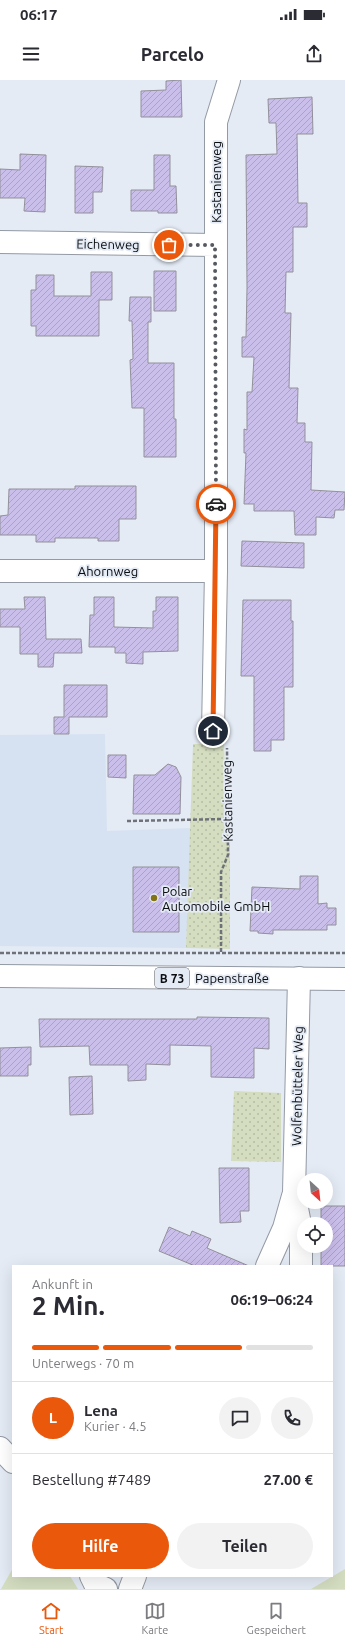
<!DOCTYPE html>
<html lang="de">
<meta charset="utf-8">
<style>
:root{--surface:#fff;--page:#f2f2f3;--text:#2b2b33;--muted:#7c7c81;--line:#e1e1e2;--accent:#ea580c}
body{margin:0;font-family:Ubuntu,sans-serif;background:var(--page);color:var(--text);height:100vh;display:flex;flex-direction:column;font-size:15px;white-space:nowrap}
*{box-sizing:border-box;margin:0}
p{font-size:13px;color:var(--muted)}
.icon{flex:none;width:22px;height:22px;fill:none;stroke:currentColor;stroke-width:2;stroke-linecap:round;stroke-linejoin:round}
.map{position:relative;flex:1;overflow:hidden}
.side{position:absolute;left:12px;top:1185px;width:321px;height:312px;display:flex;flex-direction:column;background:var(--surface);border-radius:0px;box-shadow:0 4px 16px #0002}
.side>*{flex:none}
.needle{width:26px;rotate:153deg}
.tools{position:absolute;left:297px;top:1093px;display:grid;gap:8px}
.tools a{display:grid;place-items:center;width:36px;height:36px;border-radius:50%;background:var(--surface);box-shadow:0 4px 16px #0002;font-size:20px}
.pin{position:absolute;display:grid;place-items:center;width:34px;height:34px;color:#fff;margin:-17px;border:2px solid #fff;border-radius:50%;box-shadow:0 1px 4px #0007}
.courier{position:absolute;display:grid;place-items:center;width:40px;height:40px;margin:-20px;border:3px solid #ea580c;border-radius:50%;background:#fff;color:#222;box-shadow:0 1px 5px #0007}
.summary em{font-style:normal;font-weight:700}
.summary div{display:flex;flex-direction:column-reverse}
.summary{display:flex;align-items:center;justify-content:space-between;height:68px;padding:0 20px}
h1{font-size:26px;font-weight:700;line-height:30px}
.bar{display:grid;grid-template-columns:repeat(4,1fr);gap:6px 4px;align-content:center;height:48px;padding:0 20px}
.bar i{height:5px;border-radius:3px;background:var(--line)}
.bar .active{background:var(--accent)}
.bar p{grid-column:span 4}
.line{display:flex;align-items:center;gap:10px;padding:0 20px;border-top:1px solid var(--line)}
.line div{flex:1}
.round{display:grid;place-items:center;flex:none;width:42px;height:42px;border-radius:21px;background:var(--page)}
.cta{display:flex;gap:8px;margin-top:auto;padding:8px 20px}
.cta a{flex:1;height:46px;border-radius:24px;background:var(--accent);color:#fff;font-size:16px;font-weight:700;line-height:46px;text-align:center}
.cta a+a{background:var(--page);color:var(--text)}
.status{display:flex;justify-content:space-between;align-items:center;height:28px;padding:0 20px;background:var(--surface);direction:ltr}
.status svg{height:11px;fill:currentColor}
header{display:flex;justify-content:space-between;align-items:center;height:52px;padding:0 20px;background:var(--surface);font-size:18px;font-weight:700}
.menu{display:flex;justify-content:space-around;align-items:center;height:56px;border-top:1px solid var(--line);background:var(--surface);font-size:11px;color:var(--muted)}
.menu a{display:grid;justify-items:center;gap:2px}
.menu .active{color:var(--accent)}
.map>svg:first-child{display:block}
</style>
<div class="status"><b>06:17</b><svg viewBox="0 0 49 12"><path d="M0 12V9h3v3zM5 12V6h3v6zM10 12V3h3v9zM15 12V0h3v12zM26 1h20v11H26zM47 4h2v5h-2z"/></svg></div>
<header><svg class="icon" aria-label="menu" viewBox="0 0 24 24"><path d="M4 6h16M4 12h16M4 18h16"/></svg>Parcelo<svg class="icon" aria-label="share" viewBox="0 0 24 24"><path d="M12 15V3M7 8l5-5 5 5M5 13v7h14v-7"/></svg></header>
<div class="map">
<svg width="345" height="1509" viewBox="0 0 345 1509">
<defs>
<pattern id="grass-dots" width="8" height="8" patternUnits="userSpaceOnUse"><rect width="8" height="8" fill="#d4ddc0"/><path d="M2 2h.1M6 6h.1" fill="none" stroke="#b5bca4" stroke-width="1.8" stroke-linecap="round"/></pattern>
<pattern id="building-hatch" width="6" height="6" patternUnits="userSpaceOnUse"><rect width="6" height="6" fill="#cabeea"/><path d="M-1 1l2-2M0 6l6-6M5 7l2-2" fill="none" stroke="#aca2c8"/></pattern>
</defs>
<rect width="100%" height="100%" fill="#e4ebf5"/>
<path fill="#d6e1f2" d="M105,654L107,751L191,748L186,868L0,866V655Z"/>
<path fill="url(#grass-dots)" d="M193,664H224L225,690H230V869L186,868Z
M234,1011L281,1013V1082L231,1081Z"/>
<path fill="#d4ddc0" d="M13,1488V1496H70L78,1509H1Z
M345,1489V1509H311Z"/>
<path fill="url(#building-hatch)" stroke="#92909a" d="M181,0L182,37H141V11L166,10V1Z
M312,17L313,54H297L298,123H307V147H293V192H286L285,233H291L289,308H298L297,343H305V362H312L311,410L345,412L344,430H335L334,438L316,437V455H295L294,431H254V424H244L246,373H244V349L247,350V312H252L254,277H242V257H246L247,208L246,75L277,74L276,43H269L268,19Z
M20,74L46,75L45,132L24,131L25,118H0V89L20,90Z
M154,75H170V106H176L177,133H158V131H131V110H154Z
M75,86L103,87L102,112H93V133H75Z
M154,191H176V231H154Z
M91,192H112V220H99V256H36V246H31V210H36V195H54V216H91Z
M130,217H151V242H148V283H174V339H176V377H144V328H132L130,280L133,279L132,241H129Z
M75,406H136V439H119V461H98V458H55V462H36V455H0V436L8,435L9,409H75Z
M242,461L304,463V488L241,486Z
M24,517H45L46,559H81L82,573H54L53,587H38V574H20V547H0V529H25Z
M94,517H114V547L153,548V531H156V517H178V571L143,572V584L126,583V573H115V567H89L90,535H94Z
M243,520H291V541H293V607H284V660H271V671H254V596H241Z
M64,605H107V637H69V654H54V637H64Z
M108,675H126V698L108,697Z
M168,684L176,687L181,697L180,734H133L134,695H155Z
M133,787H179V852H133Z
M300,796H318V824L327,823V828H336V845H327V850H273V854L258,853V851H250L252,807L300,809Z
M197,937L269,938V969L254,968V998L211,997V966L170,965V985L146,984V1000L128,1001V985H90L89,966L40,967L39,939H197Z
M31,967V985H28V996H0V968Z
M92,996L93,1034L70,1035L69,997Z
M219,1088H249V1131H240L241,1142L220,1143Z
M321,1126H345V1186H321V1166H326V1144H321Z
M169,1147L190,1156L192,1151L211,1159L207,1168L249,1186H195L159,1171Z"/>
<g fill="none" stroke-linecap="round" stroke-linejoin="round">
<defs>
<path id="minor" d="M0,162L215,165
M0,491H216
M213,651L216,491V42L229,0
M299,898L294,1113L301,1149V1186
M267,1186L284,1148L293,1116
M0,1368L13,1382
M91,1496L95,1504L106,1509
M130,1509L135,1496"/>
<path id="primary" d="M0,896L345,899"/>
</defs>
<use href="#minor" stroke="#949aa3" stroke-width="24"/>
<use href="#primary" stroke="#949aa3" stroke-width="24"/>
<path stroke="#6e7278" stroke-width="2.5" stroke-dasharray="4 2" stroke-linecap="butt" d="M127,741L227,739
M221,872V792L228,775L227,668
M0,873H345"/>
<use href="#minor" stroke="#fff" stroke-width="22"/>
<use href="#primary" stroke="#fff" stroke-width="22"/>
</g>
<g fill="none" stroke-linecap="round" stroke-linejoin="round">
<path stroke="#565a60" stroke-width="4" stroke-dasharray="0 7.2" d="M169,165H215L216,424"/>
<path stroke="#ea580c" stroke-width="5" d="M213,651L216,424"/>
</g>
<circle fill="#827416" stroke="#e4ebf5" stroke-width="1.5" cx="154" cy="818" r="4"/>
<g text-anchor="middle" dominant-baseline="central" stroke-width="3.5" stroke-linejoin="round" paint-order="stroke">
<rect fill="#e4ebf5" stroke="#4b4f54" stroke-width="1" x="155" y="888" width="34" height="20" rx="3"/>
<g font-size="12" font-weight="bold" fill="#0a0c0f">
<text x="172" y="898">B 73</text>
</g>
<g font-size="13" fill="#0a0c0f" stroke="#e4ebf5">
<text transform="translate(216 102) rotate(-90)">Kastanienweg</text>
<text transform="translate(108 164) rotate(1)">Eichenweg</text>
<text x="108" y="491">Ahornweg</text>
<text transform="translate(227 721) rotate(-91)">Kastanienweg</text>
<text x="232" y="898">Papenstraße</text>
<text transform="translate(297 1006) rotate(-89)">Wolfenbütteler Weg</text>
</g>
<g font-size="13" fill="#0a0c0f" stroke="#e4ebf5" text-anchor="start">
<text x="162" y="811">Polar<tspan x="162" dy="15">Automobile GmbH</tspan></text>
</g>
</g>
</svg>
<div class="tools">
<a><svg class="needle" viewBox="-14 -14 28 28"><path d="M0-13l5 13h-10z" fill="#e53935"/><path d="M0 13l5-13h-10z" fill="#7c7c81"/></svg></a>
<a><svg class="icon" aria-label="locate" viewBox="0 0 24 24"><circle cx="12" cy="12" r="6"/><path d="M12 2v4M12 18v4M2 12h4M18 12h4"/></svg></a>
</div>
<div class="pin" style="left:169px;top:165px;background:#ea580c"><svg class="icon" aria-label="bag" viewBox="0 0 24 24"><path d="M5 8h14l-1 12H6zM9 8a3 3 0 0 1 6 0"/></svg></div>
<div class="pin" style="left:213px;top:651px;background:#1f2937"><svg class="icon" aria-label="home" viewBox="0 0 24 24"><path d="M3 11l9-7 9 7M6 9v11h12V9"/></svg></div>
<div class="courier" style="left:216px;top:424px"><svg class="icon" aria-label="car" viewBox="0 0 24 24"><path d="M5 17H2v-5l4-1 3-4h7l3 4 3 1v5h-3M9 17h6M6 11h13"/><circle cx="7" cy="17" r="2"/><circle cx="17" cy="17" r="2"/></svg></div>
<section class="side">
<div class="summary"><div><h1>2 Min.</h1><p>Ankunft in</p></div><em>06:19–06:24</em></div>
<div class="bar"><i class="active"></i><i class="active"></i><i class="active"></i><i></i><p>Unterwegs · 70 m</p></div>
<div class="line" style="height:72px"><b class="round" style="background:var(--accent);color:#fff">L</b><div><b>Lena</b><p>Kurier · 4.5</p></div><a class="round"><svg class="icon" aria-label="chat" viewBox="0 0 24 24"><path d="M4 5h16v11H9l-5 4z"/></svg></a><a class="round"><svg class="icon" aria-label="phone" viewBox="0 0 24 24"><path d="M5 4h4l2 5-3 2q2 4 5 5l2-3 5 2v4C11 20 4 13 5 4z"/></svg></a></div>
<div class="line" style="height:52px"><div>Bestellung #7489</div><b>27.00 €</b></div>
<div class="cta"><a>Hilfe</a><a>Teilen</a></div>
</section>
</div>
<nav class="menu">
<a class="active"><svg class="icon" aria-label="home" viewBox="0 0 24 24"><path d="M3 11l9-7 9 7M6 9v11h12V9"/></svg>Start</a>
<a><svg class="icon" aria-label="map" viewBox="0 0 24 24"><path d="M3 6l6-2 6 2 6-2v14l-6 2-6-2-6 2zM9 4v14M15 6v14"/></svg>Karte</a>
<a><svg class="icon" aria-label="saved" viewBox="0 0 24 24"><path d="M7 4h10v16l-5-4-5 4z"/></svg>Gespeichert</a>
</nav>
